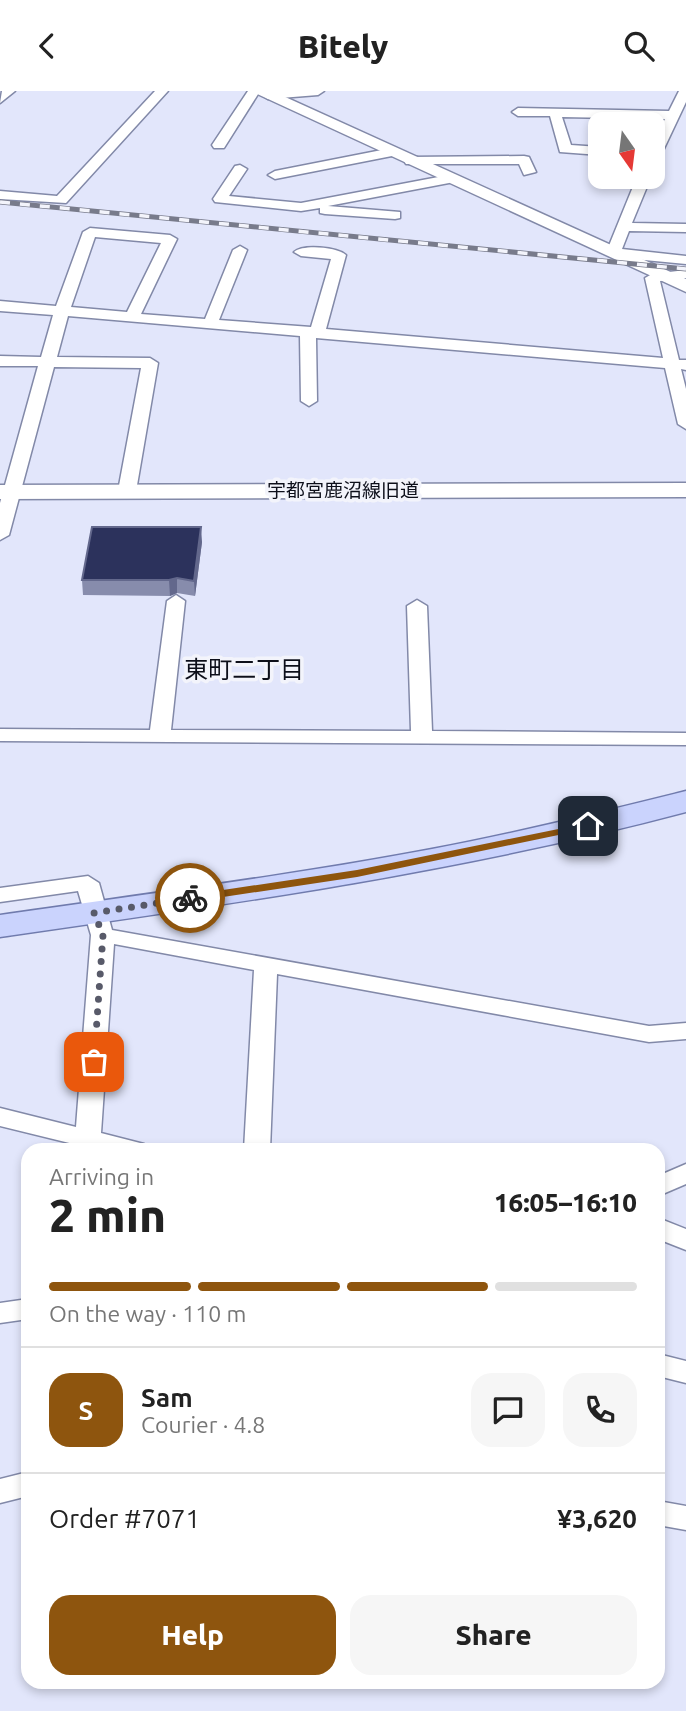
<!DOCTYPE html>
<meta charset="utf-8">
<style>
:root{--surface:#fff;--page:#f6f6f6;--text:#222;--muted:#767676;--line:#e0e0e0;--accent:#8e550e}
body{margin:0;font-family:Ubuntu,"Noto Sans JP",sans-serif;background:var(--page);color:var(--text);height:100vh;display:flex;flex-direction:column;font-size:26px;white-space:nowrap}
*{box-sizing:border-box;margin:0}
p{font-size:23px;color:var(--muted)}
.icon{flex:none;width:38px;height:38px;fill:none;stroke:currentColor;stroke-width:2;stroke-linecap:round;stroke-linejoin:round}
.map{position:relative;flex:1;overflow:hidden}
.sheet{position:absolute;left:21px;top:1052px;width:644px;height:546px;display:flex;flex-direction:column;background:var(--surface);border-radius:21px;box-shadow:0 4px 10px #0003}
.sheet>*{flex:none}
.needle{width:46px;rotate:166deg}
.controls{position:absolute;left:588px;top:21px;display:grid;gap:14px}
.controls a{display:grid;place-items:center;width:77px;height:77px;border-radius:14px;background:var(--surface);box-shadow:0 4px 10px #0003;font-size:35px}
.pin{position:absolute;display:grid;place-items:center;width:60px;height:60px;color:#fff;margin:-30px;border-radius:14px;box-shadow:0 4px 10px #0006}
.courier{position:absolute;display:grid;place-items:center;width:70px;height:70px;margin:-35px;border:5px solid #8e550e;border-radius:50%;background:#fff;color:#222;box-shadow:0 2px 9px #0007}
.summary em{font-style:normal;font-weight:800}
.summary div{display:flex;flex-direction:column-reverse}
.summary{display:flex;align-items:center;justify-content:space-between;height:119px;padding:0 28px}
h1{font-size:46px;font-weight:800;line-height:52px}
.bar{display:grid;grid-template-columns:repeat(4,1fr);gap:10px 7px;align-content:center;height:84px;padding:0 28px}
.bar i{height:9px;border-radius:5px;background:var(--line)}
.bar .selected{background:var(--accent)}
.bar p{grid-column:span 4}
.line{display:flex;align-items:center;gap:18px;padding:0 28px;border-top:2px solid var(--line)}
.line div{flex:1}
.round{display:grid;place-items:center;flex:none;width:74px;height:74px;border-radius:21px;background:var(--page)}
.cta{display:flex;gap:14px;margin-top:auto;padding:14px 28px}
.cta a{flex:1;height:80px;border-radius:21px;background:var(--accent);color:#fff;font-size:28px;font-weight:800;line-height:80px;text-align:center}
.cta a+a{background:var(--page);color:var(--text)}
header{display:flex;justify-content:space-between;align-items:center;height:91px;padding:0 28px;background:var(--surface);font-size:32px;font-weight:800}
.map>svg:first-child{display:block}
</style>
<header><svg class="icon" aria-label="back" viewBox="0 0 24 24"><path d="M15 5l-7 7 7 7"/></svg>Bitely<svg class="icon" aria-label="search" viewBox="0 0 24 24"><circle cx="10" cy="10" r="6"/><path d="M15 15l6 6"/></svg></header>
<div class="map">
<svg width="686" height="1620" viewBox="0 0 686 1620">
<rect width="100%" height="100%" fill="#e2e6fb"/>
<g fill="none" stroke-linecap="round" stroke-linejoin="round">
<defs>
<path id="minor" d="M2,0H15L0,12Z
M155,0H168L66,112L0,108V100L57,105Z
M248,0H260L224,57H214L212,54Z
M271,0H324L318,4L268,8L262,4Z
M679,0H686V11L660,66L653,70V53L665,28L562,26L571,54L600,56V64L560,61L550,25H518L512,21L518,17L669,20Z
M392,57L399,61L397,64L275,88L268,84L275,80Z
M411,66L524,65L529,66L536,81L524,84L519,73H406L404,70Z
M240,74L247,78L229,105L301,112L449,84L456,88L449,92L328,115L400,121V127L395,128L325,123L320,122V117L301,120L215,111L213,108L235,75Z
M637,86H651L632,132L686,133V141L629,140L622,158L686,165V173L613,166L606,162Z
M90,137L170,144L177,148L141,223L205,228L233,159L240,155L247,159L219,229L311,236L331,168L301,165L294,161C303,153 337,156 346,164L326,238L663,267L645,187L652,183L686,179V187L660,190L679,269H686V279L681,278L686,298V338L678,333L665,277L316,247L317,310L309,315L301,310L300,245L68,225L57,266L150,267L158,272L136,400L127,405L118,400L141,277L54,276L9,444L0,449V412L38,275H0V265L41,266L53,224L0,220V210L56,215L83,141ZM95,146L161,152L127,221L71,216Z
M176,504L185,510L171,639L411,640L407,515L417,509L427,515L432,640L686,642V654L0,650V638L150,639L167,510Z
M88,785L99,792L112,839L649,935L686,932V948L649,951L277,883L270,1059H244L254,879L114,853L101,1042L144,1053L148,1059H98L0,1035V1017L76,1036L91,844L78,800L0,811V797Z
M686,1073V1093L658,1105V1085Z
M658,1127L686,1138V1159L658,1148Z
M28,1208V1228L0,1232V1212Z
M658,1263L686,1270V1292L658,1285Z
M28,1381V1405L0,1412V1388Z
M658,1410L686,1415V1439L658,1434Z"/>
<path id="tertiary" d="M251,0H272L686,188V201Z
M686,392V406L0,408V394Z"/>
<path id="primary" d="M686,700V721C460,781 231,813 0,846V824C144,803 289,785 432,758C517,742 601,721 686,700Z"/>
</defs>
<use href="#minor" stroke="#8289a8" stroke-width="3"/>
<use href="#tertiary" stroke="#8289a8" stroke-width="3"/>
<use href="#primary" stroke="#707bad" stroke-width="3"/>
<use href="#minor" fill="#fff" fill-rule="evenodd"/>
<use href="#tertiary" fill="#fff" fill-rule="evenodd"/>
<use href="#primary" fill="#cad3fd" fill-rule="evenodd"/>
<defs>
<path id="rail" d="M0,111L686,178"/>
</defs>
<use href="#rail" stroke="#787b8b" stroke-width="5"/>
<use href="#rail" stroke="#f3f4fb" stroke-width="3.5" stroke-dasharray="10" stroke-linecap="butt"/>
</g>
<path fill="#878cac" d="M202,451L195,505L177,502L170,505L83,504L82,489Z"/>
<path fill="#63688c" d="M201,436L202,451L195,505L194,490Z
M177,487V502L170,505L169,489Z"/>
<path fill="#2c325c" stroke="#63688c" stroke-width="2" d="M92,436H201L194,490L177,487L169,489H82Z"/>
<path fill="#8e550e" d="M588,732L593,735L592,737L357,786L190,811L184,807L190,804L357,779Z"/>
<g fill="none" stroke-linecap="round" stroke-linejoin="round">
<path stroke="#585a69" stroke-width="7" stroke-dasharray="0 12.6" d="M94,971L103,844L94,822L190,807"/>
</g>
<g text-anchor="middle" dominant-baseline="central" stroke-width="7" stroke-linejoin="round" paint-order="stroke">
<g font-size="19" fill="#0d0f1a" stroke="#f3f4fb">
<text x="343" y="399">宇都宮鹿沼線旧道</text>
</g>
<g font-size="24" fill="#0d0f1a" stroke="#f3f4fb">
<text x="244" y="578">東町二丁目</text>
</g>
</g>
</svg>
<div class="controls">
<a><svg class="needle" viewBox="-14 -14 28 28"><path d="M0-13l5 13h-10z" fill="#e53935"/><path d="M0 13l5-13h-10z" fill="#767676"/></svg></a>
</div>
<div class="pin" style="left:94px;top:971px;background:#ea580c"><svg class="icon" aria-label="bag" viewBox="0 0 24 24"><path d="M5 8h14l-1 12H6zM9 8a3 3 0 0 1 6 0"/></svg></div>
<div class="pin" style="left:588px;top:735px;background:#1f2937"><svg class="icon" aria-label="home" viewBox="0 0 24 24"><path d="M3 11l9-7 9 7M6 9v11h12V9"/></svg></div>
<div class="courier" style="left:190px;top:807px"><svg class="icon" aria-label="bike" viewBox="0 0 24 24"><circle cx="6" cy="16" r="4"/><circle cx="18" cy="16" r="4"/><path d="M6 16l4-8h5l3 8M10 8l3 8H6M13 5h3"/></svg></div>
<section class="sheet">
<div class="summary"><div><h1>2 min</h1><p>Arriving in</p></div><em>16:05–16:10</em></div>
<div class="bar"><i class="selected"></i><i class="selected"></i><i class="selected"></i><i></i><p>On the way · 110 m</p></div>
<div class="line" style="height:126px"><b class="round" style="background:var(--accent);color:#fff">S</b><div><b>Sam</b><p>Courier · 4.8</p></div><a class="round"><svg class="icon" aria-label="chat" viewBox="0 0 24 24"><path d="M4 5h16v11H9l-5 4z"/></svg></a><a class="round"><svg class="icon" aria-label="phone" viewBox="0 0 24 24"><path d="M5 4h4l2 5-3 2q2 4 5 5l2-3 5 2v4C11 20 4 13 5 4z"/></svg></a></div>
<div class="line" style="height:91px"><div>Order #7071</div><b>¥3,620</b></div>
<div class="cta"><a>Help</a><a>Share</a></div>
</section>
</div>
